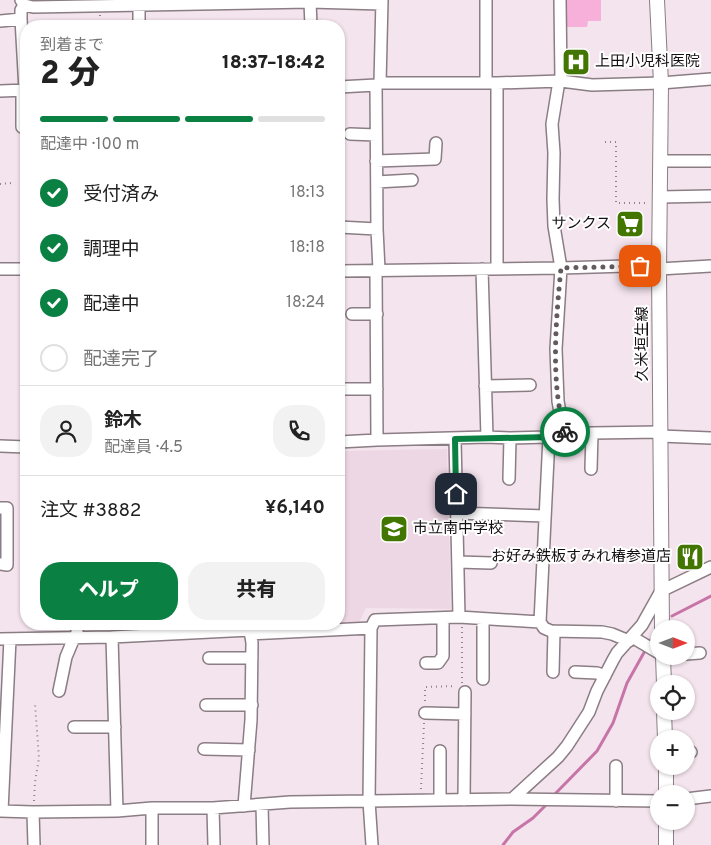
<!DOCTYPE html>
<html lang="ja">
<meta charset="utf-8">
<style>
:root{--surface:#fff;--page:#f2f2f2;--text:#222;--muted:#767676;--line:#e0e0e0;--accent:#0b8043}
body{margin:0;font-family:Overpass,"Noto Sans JP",sans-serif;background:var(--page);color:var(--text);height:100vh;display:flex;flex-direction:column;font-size:19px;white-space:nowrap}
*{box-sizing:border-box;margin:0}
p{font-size:16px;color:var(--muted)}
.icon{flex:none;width:28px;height:28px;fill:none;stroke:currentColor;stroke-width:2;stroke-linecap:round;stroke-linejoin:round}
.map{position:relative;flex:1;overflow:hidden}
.sheet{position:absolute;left:20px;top:20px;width:325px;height:610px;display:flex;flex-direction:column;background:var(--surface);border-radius:20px;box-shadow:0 1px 4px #0004}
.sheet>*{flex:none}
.needle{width:32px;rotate:90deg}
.fabs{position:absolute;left:650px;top:620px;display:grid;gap:10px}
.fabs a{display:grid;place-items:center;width:45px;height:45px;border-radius:50%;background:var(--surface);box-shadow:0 1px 4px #0004;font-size:25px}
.pin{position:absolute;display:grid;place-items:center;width:42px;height:42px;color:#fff;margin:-21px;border-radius:10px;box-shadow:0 2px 8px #0006}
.courier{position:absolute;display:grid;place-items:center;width:50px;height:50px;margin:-25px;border:4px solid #0b8043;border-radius:50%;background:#fff;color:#222;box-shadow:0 1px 6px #0007}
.head em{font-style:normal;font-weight:800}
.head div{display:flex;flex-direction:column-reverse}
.head{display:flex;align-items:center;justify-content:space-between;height:85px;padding:0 20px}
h1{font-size:32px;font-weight:800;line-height:38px}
.bar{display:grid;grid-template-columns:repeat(4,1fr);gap:8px 5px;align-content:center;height:60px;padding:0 20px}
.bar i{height:6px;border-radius:4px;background:var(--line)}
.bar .selected{background:var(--accent)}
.bar p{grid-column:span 4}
.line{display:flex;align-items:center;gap:12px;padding:0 20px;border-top:1px solid var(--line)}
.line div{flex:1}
.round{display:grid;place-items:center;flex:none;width:52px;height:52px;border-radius:20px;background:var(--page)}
ol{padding:0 20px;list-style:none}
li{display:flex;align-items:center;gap:15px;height:55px}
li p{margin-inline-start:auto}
li .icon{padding:5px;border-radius:50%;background:var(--accent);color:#fff;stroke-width:4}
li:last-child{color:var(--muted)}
li i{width:28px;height:28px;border:2px solid var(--line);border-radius:50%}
.button{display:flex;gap:10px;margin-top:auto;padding:10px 20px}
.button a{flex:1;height:58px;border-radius:20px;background:var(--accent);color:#fff;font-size:20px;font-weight:800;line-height:58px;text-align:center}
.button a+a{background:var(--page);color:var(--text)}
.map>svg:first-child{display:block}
</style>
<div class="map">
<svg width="711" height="845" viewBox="0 0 711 845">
<rect width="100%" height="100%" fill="#f4e4ed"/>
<path fill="#eed7e4" d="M447,449L451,609L366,608L359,623L288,627V624H339V451Z
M113,624H158L156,629L113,630Z"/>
<path fill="#f6b0da" d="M564,0H601V21H588L587,27H564Z"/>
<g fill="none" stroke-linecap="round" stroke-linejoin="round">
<path stroke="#c774a8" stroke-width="3" d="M672,616L711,596
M649,643L655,633
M555,794L597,751L613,723L627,683L646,649
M503,845L513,832L533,818L545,806"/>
<defs>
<path id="minor" d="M21,0L24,5L33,7L310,2L382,4
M486,0V83
M560,0L561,81
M310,2L311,26
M24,5L21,10V19L25,90
M139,5V26
M0,21L21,19
M559,81L552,124L554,153L553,199L554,226L561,268L556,349L558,401L561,418L566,434
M380,83L382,0
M497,83V268
M376,85L377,229L379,270
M339,87L376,85L380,83H497L561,81L592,85L661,83L711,79
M22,90V127
M0,91L26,90
M350,134L376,135
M376,161L435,159L436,143
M660,161H711
M377,182L412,180
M660,197L711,196
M339,227L377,229
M0,269H26
M482,269L487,437
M659,269L711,266
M339,271L561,268L659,265
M376,271L377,440
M352,314H377
M485,386L530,385
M339,389H377
M660,436L711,438
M339,442L377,440L487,437L510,438L549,437L566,434L592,433L660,432
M0,446L26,447
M591,469L592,433
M509,479L510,438
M0,508H7V565L0,564
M457,513L545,516
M458,562L491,563
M459,617L540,622L544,628L551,631L602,632L612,634L629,641
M483,619V679
M540,622L549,437
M77,624V638
M250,634L371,628
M112,637L250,630
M632,637L659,653
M0,639L112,637L117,811
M686,654L700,653
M209,658H252
M426,663H438L443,656V618
M553,672L554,631
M575,672L597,673L605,676
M59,691L66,657L74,638
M206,705H252
M425,713L465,714
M74,727H115
M204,749L249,750
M686,753L691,752
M616,766V801
M512,799L558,757L567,746L589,712L597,691L613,660L617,653L642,625L661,591L711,567
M686,799L711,796
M440,800V751
M464,800L465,692
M262,805L263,845
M244,806L251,720L252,643L249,624
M152,808V845
M213,808L214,845
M0,811L33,812L117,811L152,808H213L290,802L369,801L512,799L659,801
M2,811L10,639
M33,812L34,845
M372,845L369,801L371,628L375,620L459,617L455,439"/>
<path id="major" d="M657,0L661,83L659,269L662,629
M663,656L664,684
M664,711L665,739
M666,766V794
M666,821V845"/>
</defs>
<use href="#minor" stroke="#8b7d84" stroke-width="14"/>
<use href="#major" stroke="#8b7d84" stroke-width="16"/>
<path stroke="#8e8389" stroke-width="2" stroke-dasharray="1 4" stroke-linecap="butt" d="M100,15V26
M605,142H616V203H648
M0,184L12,183
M462,627V683
M425,701V687L456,686
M421,789L424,723
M34,801L35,782L39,758L35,704"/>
<use href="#minor" stroke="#fff" stroke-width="11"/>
<use href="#major" stroke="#fff" stroke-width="14"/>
</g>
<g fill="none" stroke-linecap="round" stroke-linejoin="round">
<path stroke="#625a5e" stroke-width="5" stroke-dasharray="0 9" d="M565,432C550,383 556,319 561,268L640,266"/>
<path stroke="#0b8043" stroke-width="6" d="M456,494L455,439L550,437L566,434L565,432"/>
</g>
<defs>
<symbol id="hospital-square" viewBox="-11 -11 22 22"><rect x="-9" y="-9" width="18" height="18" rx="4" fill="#437600" stroke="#fff"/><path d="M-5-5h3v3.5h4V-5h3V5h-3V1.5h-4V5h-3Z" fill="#fff"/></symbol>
<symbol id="supermarket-square" viewBox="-11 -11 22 22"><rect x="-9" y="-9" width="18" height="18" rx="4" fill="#437600" stroke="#fff"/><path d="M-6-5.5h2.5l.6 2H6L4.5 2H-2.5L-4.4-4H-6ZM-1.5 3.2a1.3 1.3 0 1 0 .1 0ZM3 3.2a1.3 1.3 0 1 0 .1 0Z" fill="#fff"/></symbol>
<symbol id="school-square" viewBox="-11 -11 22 22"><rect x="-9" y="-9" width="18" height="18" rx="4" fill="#437600" stroke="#fff"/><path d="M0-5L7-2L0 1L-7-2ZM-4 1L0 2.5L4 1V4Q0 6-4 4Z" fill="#fff"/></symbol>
<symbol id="restaurant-square" viewBox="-11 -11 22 22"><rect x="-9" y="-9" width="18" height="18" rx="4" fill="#437600" stroke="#fff"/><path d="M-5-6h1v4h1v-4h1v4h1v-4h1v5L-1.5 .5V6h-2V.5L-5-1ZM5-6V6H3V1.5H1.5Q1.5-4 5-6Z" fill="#fff"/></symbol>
</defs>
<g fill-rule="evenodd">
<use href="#hospital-square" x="560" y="46" width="32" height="32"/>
<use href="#supermarket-square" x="614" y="208" width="32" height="32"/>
<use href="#school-square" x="378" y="513" width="32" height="32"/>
<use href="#restaurant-square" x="674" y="541" width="32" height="32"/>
</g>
<g text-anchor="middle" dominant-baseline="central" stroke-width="4" stroke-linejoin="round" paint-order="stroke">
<g font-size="15" fill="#140f11" stroke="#fff" text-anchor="start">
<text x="595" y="62">上田小児科医院</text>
<text x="611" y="224" text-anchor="end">サンクス</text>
<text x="413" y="529">市立南中学校</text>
<text x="671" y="557" text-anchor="end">お好み鉄板すみれ椿参道店</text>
</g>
<g font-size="15" fill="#140f11" stroke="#fff">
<text transform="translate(643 344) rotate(-90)">久米垣生線</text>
</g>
</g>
</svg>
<div class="fabs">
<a><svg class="needle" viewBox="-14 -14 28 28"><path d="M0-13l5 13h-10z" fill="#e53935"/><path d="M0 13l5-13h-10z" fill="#767676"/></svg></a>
<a><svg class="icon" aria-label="locate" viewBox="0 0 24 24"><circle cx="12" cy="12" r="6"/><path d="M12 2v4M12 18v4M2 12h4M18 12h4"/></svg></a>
<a>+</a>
<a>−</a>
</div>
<div class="pin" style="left:640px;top:266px;background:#ea580c"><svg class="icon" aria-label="bag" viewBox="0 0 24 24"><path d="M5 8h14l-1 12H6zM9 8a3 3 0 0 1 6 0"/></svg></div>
<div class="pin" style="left:456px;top:494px;background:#1f2937"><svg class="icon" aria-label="home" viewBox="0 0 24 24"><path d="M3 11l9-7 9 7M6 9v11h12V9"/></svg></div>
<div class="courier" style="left:565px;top:432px"><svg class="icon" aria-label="bike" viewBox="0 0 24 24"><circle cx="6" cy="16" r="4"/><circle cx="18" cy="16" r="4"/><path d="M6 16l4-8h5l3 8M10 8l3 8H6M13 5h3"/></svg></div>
<section class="sheet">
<div class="head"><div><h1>2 分</h1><p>到着まで</p></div><em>18:37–18:42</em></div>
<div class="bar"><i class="selected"></i><i class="selected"></i><i class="selected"></i><i></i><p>配達中 · 100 m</p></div>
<ol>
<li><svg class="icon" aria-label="check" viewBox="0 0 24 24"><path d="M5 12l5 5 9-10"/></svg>受付済み<p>18:13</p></li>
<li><svg class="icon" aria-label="check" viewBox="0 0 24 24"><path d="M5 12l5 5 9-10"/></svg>調理中<p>18:18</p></li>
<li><svg class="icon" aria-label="check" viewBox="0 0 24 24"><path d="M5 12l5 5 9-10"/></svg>配達中<p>18:24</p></li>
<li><i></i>配達完了</li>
</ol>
<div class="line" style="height:90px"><a class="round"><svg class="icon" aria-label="person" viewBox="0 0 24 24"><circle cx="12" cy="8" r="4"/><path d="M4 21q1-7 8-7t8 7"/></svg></a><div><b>鈴木</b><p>配達員 · 4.5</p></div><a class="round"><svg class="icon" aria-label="phone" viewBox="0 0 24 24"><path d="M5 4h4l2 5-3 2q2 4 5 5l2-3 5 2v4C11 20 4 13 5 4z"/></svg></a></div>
<div class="line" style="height:65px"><div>注文 #3882</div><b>¥6,140</b></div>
<div class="button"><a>ヘルプ</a><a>共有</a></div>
</section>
</div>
